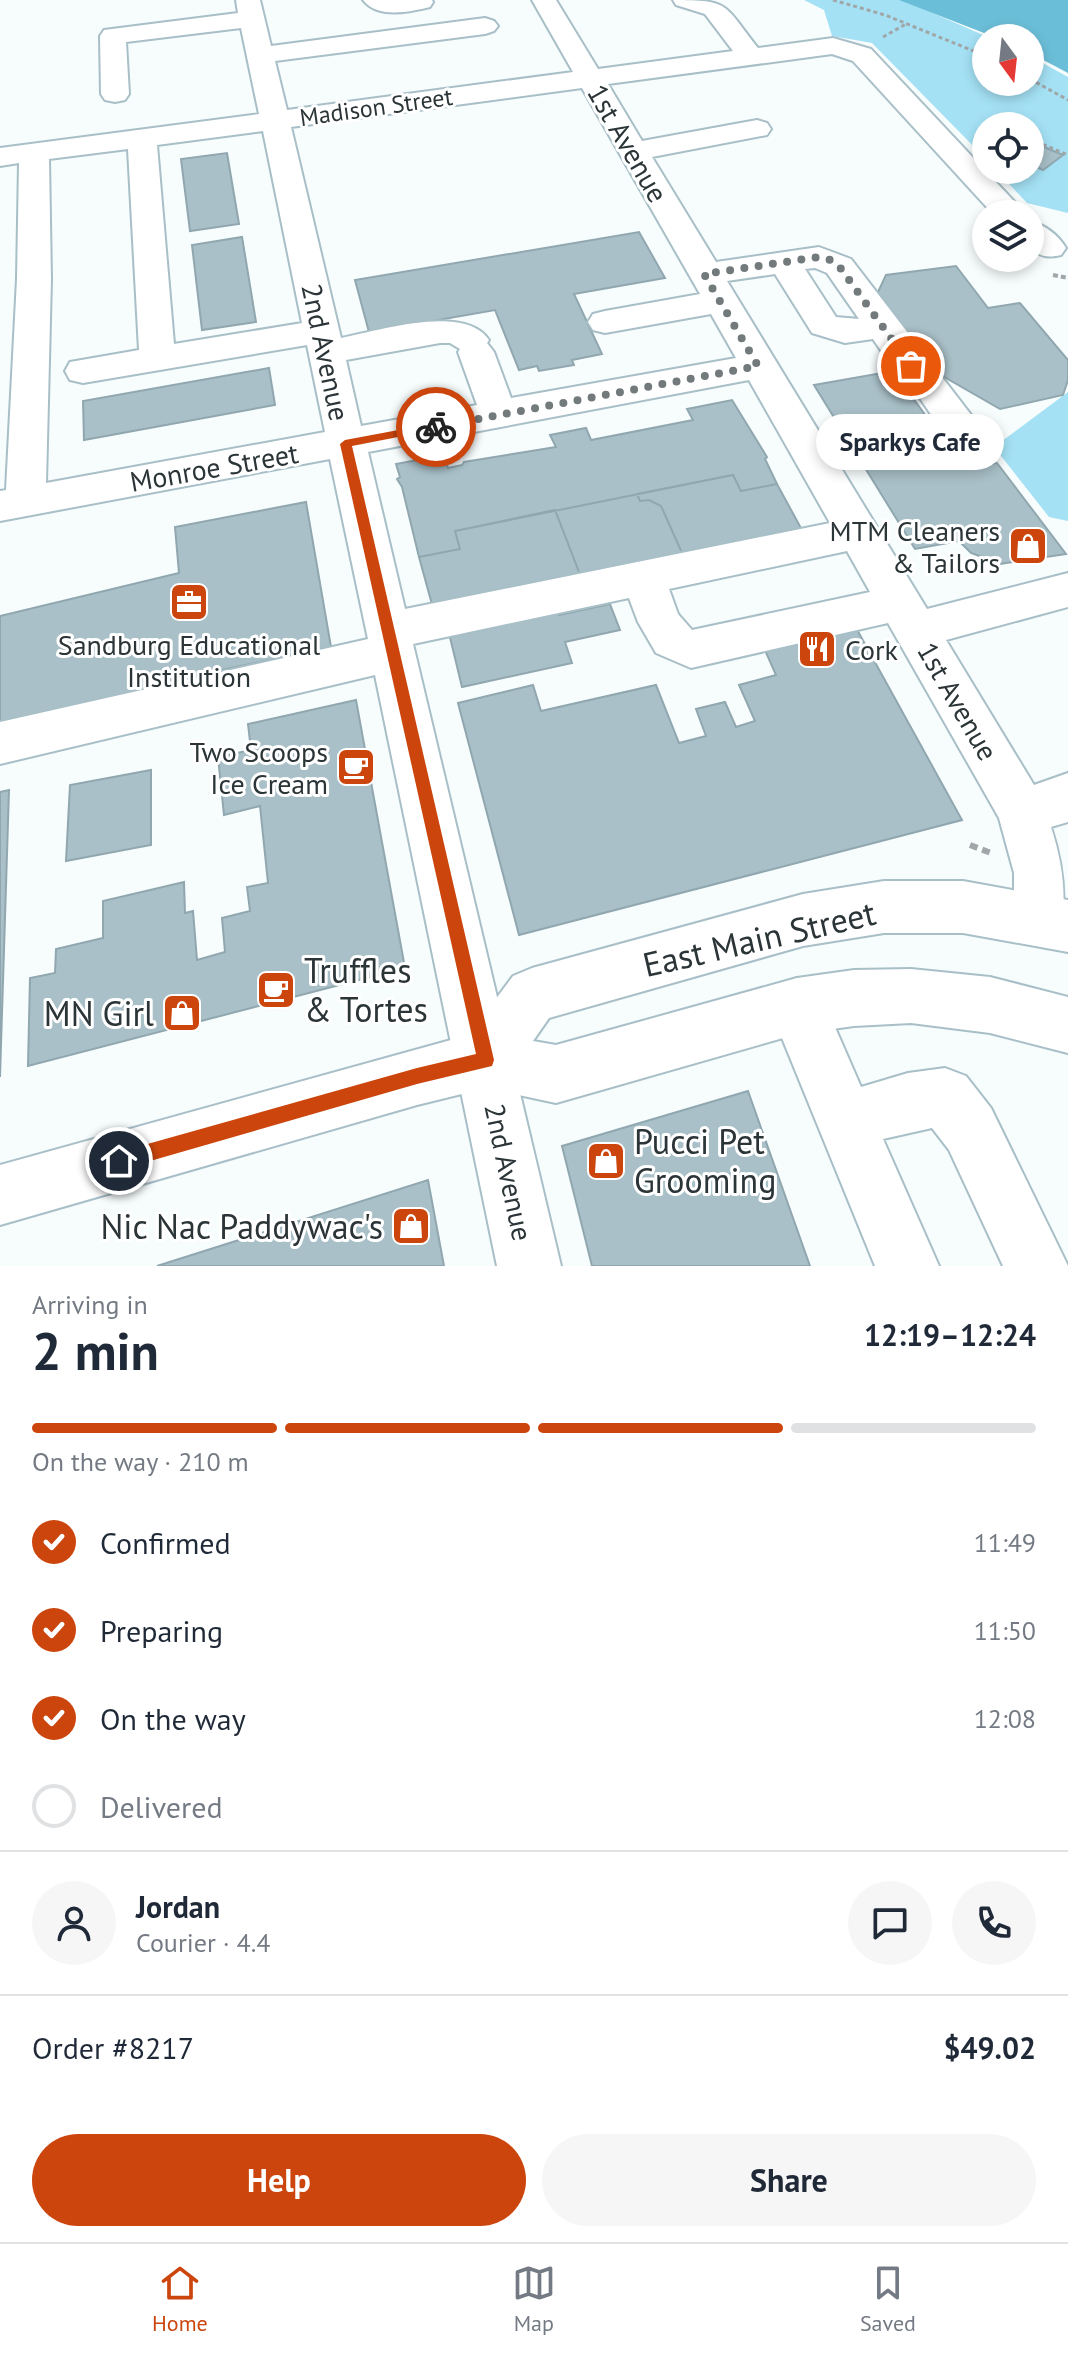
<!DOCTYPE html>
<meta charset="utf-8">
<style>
:root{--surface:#fff;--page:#f6f6f7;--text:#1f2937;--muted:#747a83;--line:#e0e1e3;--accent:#cb450d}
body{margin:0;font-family:"PT Sans",sans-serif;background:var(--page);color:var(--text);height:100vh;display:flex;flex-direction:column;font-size:30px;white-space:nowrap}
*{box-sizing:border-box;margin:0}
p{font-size:26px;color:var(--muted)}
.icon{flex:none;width:44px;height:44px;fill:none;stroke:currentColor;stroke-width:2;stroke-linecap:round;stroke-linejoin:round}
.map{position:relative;height:1266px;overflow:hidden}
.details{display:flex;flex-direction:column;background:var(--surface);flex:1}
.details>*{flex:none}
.needle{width:52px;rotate:165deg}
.buttons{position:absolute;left:972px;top:24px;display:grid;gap:16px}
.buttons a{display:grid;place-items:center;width:72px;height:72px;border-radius:50%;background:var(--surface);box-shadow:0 4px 12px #0003;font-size:40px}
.pin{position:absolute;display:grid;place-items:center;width:68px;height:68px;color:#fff;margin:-34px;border:4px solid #fff;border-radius:50%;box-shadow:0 2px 8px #0007}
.courier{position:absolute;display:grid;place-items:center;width:80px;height:80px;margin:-40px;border:6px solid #cb450d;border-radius:50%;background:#fff;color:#222;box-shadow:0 2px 10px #0007}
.bubble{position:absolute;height:56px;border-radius:28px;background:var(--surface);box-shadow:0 4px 12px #0003;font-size:26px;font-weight:800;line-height:56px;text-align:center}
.overview em{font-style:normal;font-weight:800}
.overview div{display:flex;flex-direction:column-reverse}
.overview{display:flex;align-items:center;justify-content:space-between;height:136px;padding:0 32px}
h1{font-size:52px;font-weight:800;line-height:60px}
.bar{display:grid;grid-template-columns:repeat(4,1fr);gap:12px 8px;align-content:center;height:96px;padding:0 32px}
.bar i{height:10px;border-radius:6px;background:var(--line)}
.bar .active{background:var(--accent)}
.bar p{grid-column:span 4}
.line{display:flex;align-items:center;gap:20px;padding:0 32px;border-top:2px solid var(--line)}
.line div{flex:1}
.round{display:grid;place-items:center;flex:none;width:84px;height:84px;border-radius:42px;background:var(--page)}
ol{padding:0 32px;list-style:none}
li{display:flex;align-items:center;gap:24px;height:88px}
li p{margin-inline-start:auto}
li .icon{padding:8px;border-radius:50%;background:var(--accent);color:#fff;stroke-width:4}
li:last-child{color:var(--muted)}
li i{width:44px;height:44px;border:4px solid var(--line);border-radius:50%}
.cta{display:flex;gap:16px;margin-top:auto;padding:16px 32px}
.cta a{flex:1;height:92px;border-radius:48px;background:var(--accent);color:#fff;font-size:32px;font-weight:800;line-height:92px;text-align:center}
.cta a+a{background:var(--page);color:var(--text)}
.tab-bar{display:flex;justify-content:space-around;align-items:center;height:112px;border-top:2px solid var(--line);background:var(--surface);font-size:22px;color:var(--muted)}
.tab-bar a{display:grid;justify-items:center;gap:4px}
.tab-bar .active{color:var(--accent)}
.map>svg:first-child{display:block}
</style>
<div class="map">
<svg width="1068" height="1266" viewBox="0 0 1068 1266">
<rect width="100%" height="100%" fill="#f7fcfd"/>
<path fill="#a4e1f5" d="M804,0H903L990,38H986V82H1030V56L1068,77V213L1027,203L996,170H1030V126H986V159L872,43L832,36L824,10Z
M1068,392V521L1049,517L994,447Z"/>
<path fill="#6bbed8" d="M899,0H1068V73L1030,53V38H997Z"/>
<path fill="#a9c0c8" stroke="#90a7af" stroke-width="2" d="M1030,141L1063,155L1043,170L1030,164Z
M227,153L239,224L190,231L181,159Z
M639,232L665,278L574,294L602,354L572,360L574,365L539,371L537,366L519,370L495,310L369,332L355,280Z
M242,237L256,322L202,330L192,245Z
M956,266L988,308L1020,303L1068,360V380L1063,395L1000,409L913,359L872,305L886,275Z
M269,368L275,405L84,440L83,401Z
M893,371L965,469L997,463L1066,554L1000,564L971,553L959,541L915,549L814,385Z
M732,400L767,457L765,459L777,484L741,491L733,475L637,494L640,501L649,500L661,506L683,555L581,577L555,510L455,531L460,549L419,557L402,487L397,479L400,477L396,464L444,455L448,468L462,465L464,462L556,447L550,435L586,428L591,440L693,420L687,409Z
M733,475L741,491L777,484L802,530L433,608L419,557L460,549L455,531Z
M306,502L331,647L174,680L175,690L0,727V616L179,573L175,527Z
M610,604L620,630L565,642L572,663L462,687L448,629L556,607L559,615Z
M855,626L962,820L519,935L458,703L533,685L541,711L656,685L679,743L706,736L696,709L725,702L736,727L755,721L739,685L776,675L764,648Z
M356,700L405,968L28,1066L30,978L55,973L56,949L103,938V901L184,882L185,913L193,911L197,960L225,952L222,918L250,911L247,887L268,883L260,806L224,815L218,757L251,750L248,724Z
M151,770V845L66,861L70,785Z
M9,790L0,1077V792Z
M748,1091L810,1266H592L562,1146Z
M428,1180L444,1266H157Z"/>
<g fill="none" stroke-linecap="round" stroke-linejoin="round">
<defs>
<path id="minor" d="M236,0H260L271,46L485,18L494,21L498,26L494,31L485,34L275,61L287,110L573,72L532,0H556L598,69L733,51L705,14L676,5L673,0C731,0 723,4 758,48L833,38L871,49L1026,214H993L853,61L832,54L608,84L642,141L757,120L767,123L771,129L767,135L652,157L716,262L819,247L851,259L985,433L990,443L985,453L971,457L957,453L913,388L898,375L873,339L845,343L812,333L775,274L727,281L927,609L1068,573V607L946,640L1034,785L1068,773V822L1051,827C1063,864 1068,900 1059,937L1040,945L1021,937L1014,919V873L999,818L888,623L691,668L656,653L638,622L629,598L413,644L561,1266H497L375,675L0,764V722L368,639L330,459L0,521V491L6,490L17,279L19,163L0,166V148L259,114L241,28L126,42L129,94L125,100L115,102L105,100L101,94L100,36L104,30L238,13ZM582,88L700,294L605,311L593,314L588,322L593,330L605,333L711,314L736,358L511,398L494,352L487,343L489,340C465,303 377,331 341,338L291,127ZM263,131L302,323L174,344L157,145ZM128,149L139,350L70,362L65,371L70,380L83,383L307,345L325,432L46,483L51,279L49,159ZM815,268L827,273L859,319L836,317L805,269ZM440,343H450L460,349L458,352L477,405L361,426L346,360ZM749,380L830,523L405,609L368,452ZM847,551L870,592L692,630L678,614L669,589Z
M363,0H432L433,2L430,7C409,12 378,19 363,0Z
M1030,221C1045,225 1058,235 1066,248L1061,255C1048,258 1041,257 1030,248Z
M797,978L817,986L861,1087L908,1073L945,1068L966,1076L991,1108L1068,1266H1003L949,1150L932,1128L883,1139L939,1266H875L769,1006L777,986Z"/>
<path id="major" d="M884,881H963L1068,900V952L963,933H884L803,946L549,1018L533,1041L556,1045L797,978L854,970L911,969L990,977L1068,997V1053L990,1033L911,1023L854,1026L797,1034L556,1103L486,1088L417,1105L0,1225V1165L469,1035L513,976L532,968L803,894Z"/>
</defs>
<use href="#minor" stroke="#a8bfc7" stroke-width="4"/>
<use href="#major" stroke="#a8bfc7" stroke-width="4"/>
<path stroke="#a0a7a9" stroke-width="3" stroke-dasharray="4 3" stroke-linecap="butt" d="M833,0L885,15L986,56
M883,37L906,24
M1030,79L1068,100
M1030,139L1068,155"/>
<path stroke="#a0a7a9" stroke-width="4" stroke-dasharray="5 3" stroke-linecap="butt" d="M1053,275L1068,278"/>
<path stroke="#a0a7a9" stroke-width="6" stroke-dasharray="8 5" stroke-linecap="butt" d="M970,845L991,853"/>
<use href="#minor" fill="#fff" fill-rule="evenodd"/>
<use href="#major" fill="#fff" fill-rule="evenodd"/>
</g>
<path fill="#cb450d" d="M436,423L439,424V429L352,446L494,1060L492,1066L417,1084L119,1170L113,1167L110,1161L113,1155L119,1152L417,1068L476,1054L340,444L345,440Z"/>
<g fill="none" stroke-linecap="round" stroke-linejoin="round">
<path stroke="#727a7c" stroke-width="8" stroke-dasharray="0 14.4" d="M436,427L758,366L704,274L819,257L831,260L839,266L911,366"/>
</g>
<defs>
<symbol id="shop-square" viewBox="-11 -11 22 22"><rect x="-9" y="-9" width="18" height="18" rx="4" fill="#cb450d" stroke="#fff"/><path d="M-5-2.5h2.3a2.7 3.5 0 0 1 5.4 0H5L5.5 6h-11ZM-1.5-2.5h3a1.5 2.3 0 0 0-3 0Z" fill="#fff"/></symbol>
<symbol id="office-square" viewBox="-11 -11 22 22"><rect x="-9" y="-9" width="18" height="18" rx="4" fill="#cb450d" stroke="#fff"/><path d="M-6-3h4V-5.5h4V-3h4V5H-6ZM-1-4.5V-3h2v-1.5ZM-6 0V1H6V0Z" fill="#fff"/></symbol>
<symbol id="restaurant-square" viewBox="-11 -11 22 22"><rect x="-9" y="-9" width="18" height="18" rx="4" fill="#cb450d" stroke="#fff"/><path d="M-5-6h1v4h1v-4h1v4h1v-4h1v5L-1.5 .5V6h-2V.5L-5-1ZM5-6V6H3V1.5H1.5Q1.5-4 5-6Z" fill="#fff"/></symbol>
<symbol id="cafe-square" viewBox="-11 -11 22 22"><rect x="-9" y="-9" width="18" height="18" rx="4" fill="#cb450d" stroke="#fff"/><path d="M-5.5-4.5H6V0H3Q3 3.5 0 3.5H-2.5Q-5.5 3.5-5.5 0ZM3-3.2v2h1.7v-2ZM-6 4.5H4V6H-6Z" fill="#fff"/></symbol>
</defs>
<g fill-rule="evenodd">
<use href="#shop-square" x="1006" y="524" width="44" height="44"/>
<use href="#office-square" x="167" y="580" width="44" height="44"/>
<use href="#restaurant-square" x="795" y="627" width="44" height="44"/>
<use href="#cafe-square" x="334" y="745" width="44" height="44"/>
<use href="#cafe-square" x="254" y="968" width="44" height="44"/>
<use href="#shop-square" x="160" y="991" width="44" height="44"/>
<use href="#shop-square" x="584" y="1139" width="44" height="44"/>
<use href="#shop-square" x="389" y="1204" width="44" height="44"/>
</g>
<g text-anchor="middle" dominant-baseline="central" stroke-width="6" stroke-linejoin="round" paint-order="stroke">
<g font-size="24" fill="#2b3437" stroke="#fff">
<text transform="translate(376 107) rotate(-8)">Madison Street</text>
</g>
<g font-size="28" fill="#2b3437" stroke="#fff">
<text transform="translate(628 143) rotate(60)">1st Avenue</text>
<text transform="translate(326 352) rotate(78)">2nd Avenue</text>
<text transform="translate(214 467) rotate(-10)">Monroe Street</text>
<text transform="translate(958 701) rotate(60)">1st Avenue</text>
<text transform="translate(509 1172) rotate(78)">2nd Avenue</text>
</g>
<g font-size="28" fill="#2b3437" stroke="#fff" text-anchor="end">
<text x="1000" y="530">MTM Cleaners<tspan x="1000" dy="32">&amp; Tailors</tspan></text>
<text x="189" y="644" text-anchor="middle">Sandburg Educational<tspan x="189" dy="32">Institution</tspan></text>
<text x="845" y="649" text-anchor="start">Cork</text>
<text x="328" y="751">Two Scoops<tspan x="328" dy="32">Ice Cream</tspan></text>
</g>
<g font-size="34" fill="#2b3437" stroke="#fff">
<text transform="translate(759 938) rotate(-13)">East Main Street</text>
</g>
<g font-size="34" fill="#2b3437" stroke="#fff" text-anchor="start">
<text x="304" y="970">Truffles<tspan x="304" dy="39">&amp; Tortes</tspan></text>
<text x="154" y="1013" text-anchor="end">MN Girl</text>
<text x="634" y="1141">Pucci Pet<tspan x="634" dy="39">Grooming</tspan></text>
<text x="383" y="1226" text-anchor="end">Nic Nac Paddywac's</text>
</g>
</g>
</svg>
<div class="buttons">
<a><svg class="needle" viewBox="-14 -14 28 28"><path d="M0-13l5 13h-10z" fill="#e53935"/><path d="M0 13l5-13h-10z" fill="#747a83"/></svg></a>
<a><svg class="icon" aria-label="locate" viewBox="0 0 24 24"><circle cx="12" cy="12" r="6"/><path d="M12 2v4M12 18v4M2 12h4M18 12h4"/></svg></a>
<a><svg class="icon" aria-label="layers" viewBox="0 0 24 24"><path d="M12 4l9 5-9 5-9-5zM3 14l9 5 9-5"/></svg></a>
</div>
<div class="pin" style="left:911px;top:366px;background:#ea580c"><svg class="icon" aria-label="bag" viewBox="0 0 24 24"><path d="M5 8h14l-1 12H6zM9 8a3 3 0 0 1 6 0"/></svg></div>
<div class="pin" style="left:119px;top:1161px;background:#1f2937"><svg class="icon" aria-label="home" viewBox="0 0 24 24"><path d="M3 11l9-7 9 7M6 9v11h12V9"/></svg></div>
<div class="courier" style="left:436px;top:427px"><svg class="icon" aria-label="bike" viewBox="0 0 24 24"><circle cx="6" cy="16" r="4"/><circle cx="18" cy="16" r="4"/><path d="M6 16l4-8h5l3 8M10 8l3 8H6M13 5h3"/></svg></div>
<div class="bubble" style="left:816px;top:414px;width:188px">Sparkys Cafe</div>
</div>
<section class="details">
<div class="overview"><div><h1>2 min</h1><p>Arriving in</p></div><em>12:19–12:24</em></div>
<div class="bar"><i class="active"></i><i class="active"></i><i class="active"></i><i></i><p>On the way · 210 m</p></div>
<ol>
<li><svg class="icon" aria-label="check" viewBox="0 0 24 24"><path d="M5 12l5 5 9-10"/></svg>Confirmed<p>11:49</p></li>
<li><svg class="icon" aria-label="check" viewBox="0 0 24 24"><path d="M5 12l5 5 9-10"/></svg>Preparing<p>11:50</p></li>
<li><svg class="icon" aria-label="check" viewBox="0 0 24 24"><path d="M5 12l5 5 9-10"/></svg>On the way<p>12:08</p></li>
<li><i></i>Delivered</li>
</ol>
<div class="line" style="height:144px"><a class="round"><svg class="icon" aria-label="person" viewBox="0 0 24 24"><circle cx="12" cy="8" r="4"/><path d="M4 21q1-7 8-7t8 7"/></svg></a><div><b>Jordan</b><p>Courier · 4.4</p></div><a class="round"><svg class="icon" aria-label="chat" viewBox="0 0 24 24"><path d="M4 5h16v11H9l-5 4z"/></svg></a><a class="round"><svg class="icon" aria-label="phone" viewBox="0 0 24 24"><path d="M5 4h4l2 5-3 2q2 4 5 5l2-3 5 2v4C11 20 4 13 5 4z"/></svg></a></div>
<div class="line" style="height:104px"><div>Order #8217</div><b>$49.02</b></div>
<div class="cta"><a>Help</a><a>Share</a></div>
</section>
<nav class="tab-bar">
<a class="active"><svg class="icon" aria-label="home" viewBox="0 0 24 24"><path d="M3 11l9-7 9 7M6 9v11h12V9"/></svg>Home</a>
<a><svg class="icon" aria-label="map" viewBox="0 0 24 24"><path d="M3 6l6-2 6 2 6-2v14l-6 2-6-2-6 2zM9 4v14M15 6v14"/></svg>Map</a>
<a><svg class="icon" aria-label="saved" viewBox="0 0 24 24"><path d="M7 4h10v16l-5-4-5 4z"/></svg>Saved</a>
</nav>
